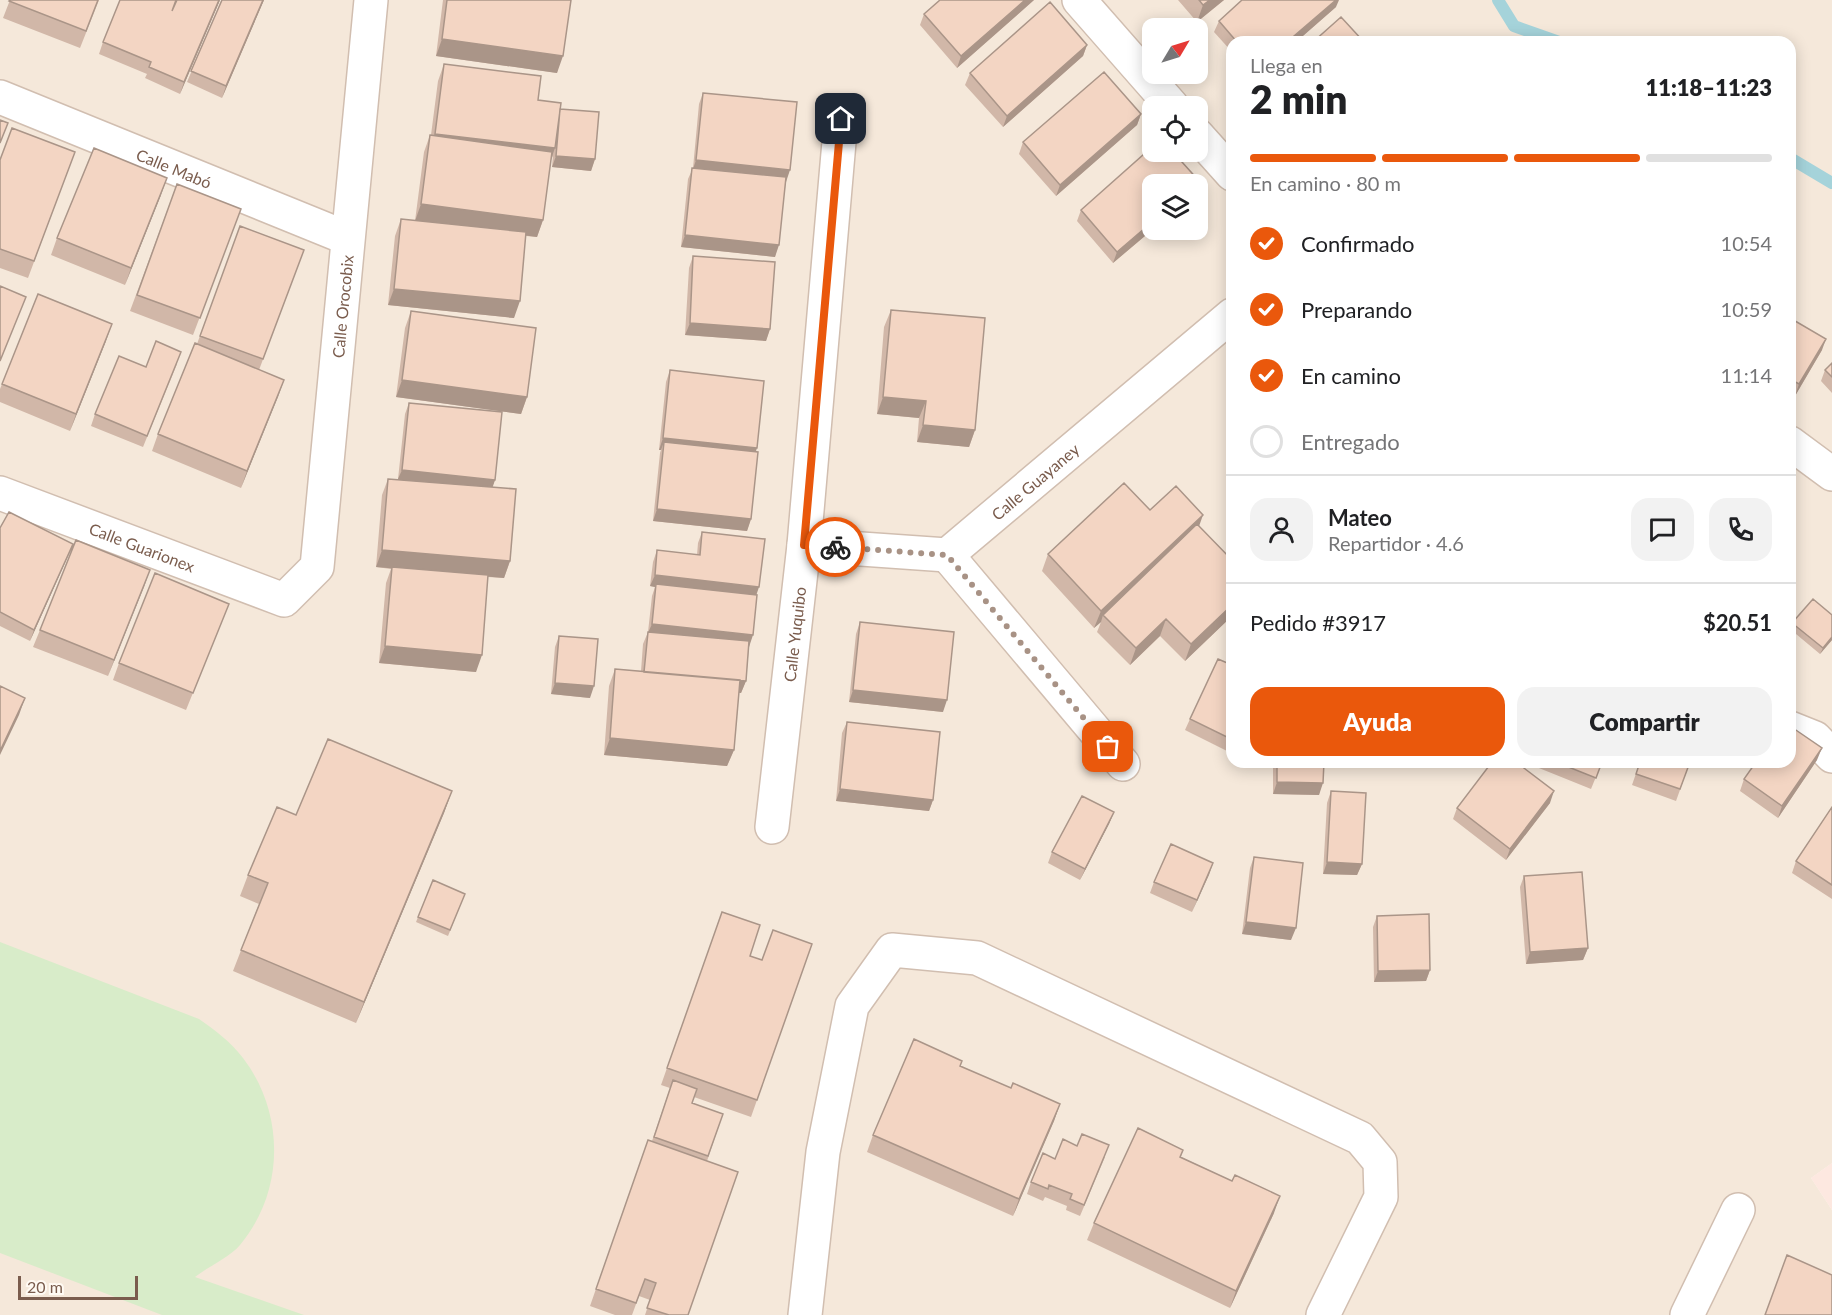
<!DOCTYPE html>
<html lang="es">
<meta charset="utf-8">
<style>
:root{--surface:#fff;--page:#f2f2f2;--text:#202124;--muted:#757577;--line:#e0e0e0;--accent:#ea580c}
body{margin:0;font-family:Lato,sans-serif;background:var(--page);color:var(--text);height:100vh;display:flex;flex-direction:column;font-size:22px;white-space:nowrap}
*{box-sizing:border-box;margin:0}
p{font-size:20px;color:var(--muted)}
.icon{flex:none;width:33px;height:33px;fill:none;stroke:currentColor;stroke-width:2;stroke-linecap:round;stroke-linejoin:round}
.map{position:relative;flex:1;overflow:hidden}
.drawer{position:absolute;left:1226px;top:36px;width:570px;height:732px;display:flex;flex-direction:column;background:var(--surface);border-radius:18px;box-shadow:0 3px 15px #0003}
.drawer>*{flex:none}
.needle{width:39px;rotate:52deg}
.controls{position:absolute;left:1142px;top:18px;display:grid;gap:12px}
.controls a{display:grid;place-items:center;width:66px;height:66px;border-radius:12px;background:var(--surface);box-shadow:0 3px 15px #0003;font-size:30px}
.scale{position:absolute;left:18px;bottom:15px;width:120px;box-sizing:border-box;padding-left:6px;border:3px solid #7a5c4d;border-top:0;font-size:16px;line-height:21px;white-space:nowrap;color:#7a5c4d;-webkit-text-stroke:4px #fffaf3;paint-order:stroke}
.pin{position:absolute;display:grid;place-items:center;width:51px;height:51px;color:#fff;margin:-26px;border-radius:12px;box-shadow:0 3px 9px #0006}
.courier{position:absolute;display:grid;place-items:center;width:60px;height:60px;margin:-30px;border:4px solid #ea580c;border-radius:50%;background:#fff;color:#222;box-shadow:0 2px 8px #0007}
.head em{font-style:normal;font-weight:800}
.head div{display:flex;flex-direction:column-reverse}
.head{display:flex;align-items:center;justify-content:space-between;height:102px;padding:0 24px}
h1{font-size:39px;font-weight:800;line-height:45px}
.bar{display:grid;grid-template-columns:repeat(4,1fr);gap:9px 6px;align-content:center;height:72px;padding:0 24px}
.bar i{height:8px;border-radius:4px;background:var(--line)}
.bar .current{background:var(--accent)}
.bar p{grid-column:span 4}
.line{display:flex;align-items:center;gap:15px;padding:0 24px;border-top:2px solid var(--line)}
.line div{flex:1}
.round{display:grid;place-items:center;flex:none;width:63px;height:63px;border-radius:18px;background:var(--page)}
ol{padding:0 24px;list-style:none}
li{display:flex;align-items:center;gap:18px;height:66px}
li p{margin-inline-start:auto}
li .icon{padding:6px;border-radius:50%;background:var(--accent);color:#fff;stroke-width:4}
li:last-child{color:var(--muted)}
li i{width:33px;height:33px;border:3px solid var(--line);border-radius:50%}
.button{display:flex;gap:12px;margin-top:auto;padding:12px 24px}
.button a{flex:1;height:69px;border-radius:18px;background:var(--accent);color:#fff;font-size:24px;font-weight:800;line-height:69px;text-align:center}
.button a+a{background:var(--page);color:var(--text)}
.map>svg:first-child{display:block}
</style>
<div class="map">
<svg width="1832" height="1315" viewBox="0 0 1832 1315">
<rect width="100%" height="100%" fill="#fdf6ec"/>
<path fill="#f5e8da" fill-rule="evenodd" d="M0,0H1832V1163L1811,1178L1832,1210V1315H0ZM1152,28H1197V74H1152ZM1232,42H1790V762H1232ZM1152,106H1197V152H1152ZM1152,184H1197V230H1152Z"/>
<path fill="#fde8e0" d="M1832,1163V1210L1811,1178Z"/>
<path fill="#d8ecc9" d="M0,942L199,1019C215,1030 231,1042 243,1058C285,1113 285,1191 240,1245C229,1258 209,1266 195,1277L304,1315H162L0,1253Z"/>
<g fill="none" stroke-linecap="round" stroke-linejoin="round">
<path stroke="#a5d3da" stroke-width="12" d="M1498,0L1514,26L1559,42
M1790,158L1832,183"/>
<defs>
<g id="minor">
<path d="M1079,0L1172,106"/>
<path id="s1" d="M0,97L347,238"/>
<path d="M1197,135L1232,174"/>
<path d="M1790,443L1832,474"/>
<path id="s2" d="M0,493L284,600L317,567L371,0"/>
<path id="s3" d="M804,545L947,555L1232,315"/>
<path d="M947,555L1123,764"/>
<path d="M1790,728L1815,738L1832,756"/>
<path id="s4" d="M772,827L804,545L841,119"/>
<path d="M805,1315L823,1152L852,1006L892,950L977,958L1360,1138L1380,1162L1381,1197L1323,1315"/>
<path d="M1687,1315L1738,1210"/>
</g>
</defs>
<use href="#minor" stroke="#d1beb0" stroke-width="36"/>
<use href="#minor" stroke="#fff" stroke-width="33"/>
</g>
<path fill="#d1b7a8" d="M10,0H99L80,48L3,18Z
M177,0H220L180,94L145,78L147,74L99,54L103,42Z
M222,0H264L222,98L187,82Z
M443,0H571L557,73L436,56Z
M940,0H1034L957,68L920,25L924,14Z
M1178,0H1224L1197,22Z
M1336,7L1296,42H1232V52L1214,32L1219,21Z
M1087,45L1083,56L1003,127L965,85L970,73Z
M444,64L560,109L595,159L591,171L552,167L553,156L551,160L543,220L537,237L526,236L514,318L388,305L395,236L401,219L415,221L424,152L430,135H431L438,81Z
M703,93L786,182L775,257L681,247L688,179L693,168L699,104Z
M1141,114L1137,125L1056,196L1019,154L1023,142Z
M75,152L28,278L0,268V160Z
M177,184L241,209L193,335L130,311Z
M1152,184V230L1113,263L1077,221L1081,210Z
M161,195L125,285L51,255L57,238Z
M240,226L304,250L259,370L284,380L241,488L152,451L158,434L197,344Z
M693,256L770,329L766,341L685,335L689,268Z
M38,294L106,341L70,431L0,402V389Z
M891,310L975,430L969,447L917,442L919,418L877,414L884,327Z
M411,311L527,397L521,414L396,397L405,328Z
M1790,318L1822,350L1795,396L1790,393Z
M1832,363V393L1821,381L1825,370Z
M177,364L143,447L91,426L95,414L146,367Z
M670,370L756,451L751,519L747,531L653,521L660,453L661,450H659L666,382Z
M409,403L495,480L492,487L510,561L504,578L488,577L476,672L379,663L386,583L391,569L376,567L382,495L388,479H398L405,414Z
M1150,510L1199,526L1232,560V616L1185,661L1160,636L1130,665L1097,632L1101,622L1094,628L1042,571L1048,554Z
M0,528L73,544L68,556L30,641L0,626Z
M702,532L757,595L749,647L746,681L741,693H739L734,750L727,766L604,755L609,686L615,669L641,671L643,644L648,632L652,596L655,587L650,586L653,562L657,550L697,555L698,543Z
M150,570L108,676L33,647L40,630Z
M229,604L186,710L113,680L119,663Z
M860,622L943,712L849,702L856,634Z
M1792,623L1832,640L1820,654L1790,629Z
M559,636L590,698L551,694L555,647Z
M1232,660V742L1227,751L1185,730L1190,719L1230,664Z
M847,722L933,800L929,811L836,801L842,733Z
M1817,760L1778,818L1740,791L1744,779Z
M1273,762H1324L1319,795L1273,794Z
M1524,762H1602L1591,789Z
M1640,762H1690L1676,801L1632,785Z
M452,791L444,813L356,1023L233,971L259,904L240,896L248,875L296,815Z
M1331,791L1362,864L1357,875L1323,874L1327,803Z
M1550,803L1506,860L1453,819L1457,808Z
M1832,807V899L1792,873L1796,861Z
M1114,812L1109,824L1080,880L1048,863L1052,852Z
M1254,857L1291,940L1242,934L1250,868Z
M1213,863L1192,912L1150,893L1154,882Z
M1524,876L1588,948L1583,960L1526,964L1520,887Z
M433,880L465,894L448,936L416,922Z
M722,912L750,956L762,960L812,944L751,1117L694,1097L692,1103L723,1114L707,1161L688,1315H645L650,1300L639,1296L632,1315H615L590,1306L648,1140L652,1141L670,1088L661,1085Z
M1377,916L1430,970L1426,981L1374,982L1373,927Z
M960,1066L1011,1088L1060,1104L1054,1121L1013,1216L867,1152L873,1135Z
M1183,1150L1181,1157L1232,1181L1274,1213L1230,1308L1087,1240L1094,1223Z
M1105,1157L1080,1216L1066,1210L1067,1206L1045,1197L1043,1201L1027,1194L1031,1182L1055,1159Z"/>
<path fill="#aa9588" d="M219,0H220L180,94L184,82Z
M263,0H264L222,98L226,86Z
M1025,0H1034L957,68L961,56Z
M1210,0H1224L1197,22L1203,5Z
M1336,0H1339L1336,7L1296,42H1287Z
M442,39L563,56L557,73L436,56Z
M1087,45L1083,56L1003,127L1007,116Z
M1141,114L1137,125L1056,196L1060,185Z
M435,134L555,148L549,165L429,151Z
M556,156L595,159L591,171L552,167Z
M696,160L790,170L786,182L692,172Z
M167,178L161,195L125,285L131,268Z
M421,204L543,220L537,237L415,221Z
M1152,222V230L1113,263L1117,252Z
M685,235L779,245L775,257L681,247Z
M394,289L520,301L514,318L388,305Z
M690,323L770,329L766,341L685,335Z
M112,324L106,341L70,431L76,414Z
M1826,339L1822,350L1795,396L1799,384Z
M284,380L278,397L241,488L247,471Z
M402,380L527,397L521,414L396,397Z
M883,397L926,401L919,418L877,414Z
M923,425L975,430L969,447L917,442Z
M663,438L757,448L753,460L664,442L661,450H659Z
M402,470L495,480L491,492L397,481Z
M657,509L751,519L747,531L653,521Z
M1203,515L1197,532L1103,615L1101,622L1094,628L1101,611Z
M73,544L68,556L30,641L34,630Z
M382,550L510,561L504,578L376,567Z
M150,570L144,587L108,676L114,660Z
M655,575L759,587L755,599L656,584L655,587L650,586Z
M1232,605V616L1185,661L1191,644Z
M1166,619L1160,636L1130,665L1136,648Z
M652,624L753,635L749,647L647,635Z
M1832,637V640L1820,654L1823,648Z
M385,646L482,655L476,672L379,663Z
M644,672L746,681L741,693L640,683Z
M555,683L594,686L590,698L551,694Z
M853,690L947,700L943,712L849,702Z
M25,698L19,715L0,755V751Z
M610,738L734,750L727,766L604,755Z
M1822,748L1817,760L1778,818L1782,806Z
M1277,782L1323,783L1319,795L1273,794Z
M840,789L933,800L929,811L836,801Z
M452,791L444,813L356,1023L364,1002Z
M1554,791L1550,803L1506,860L1510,849Z
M1114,812L1109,824L1080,880L1085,869Z
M1327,862L1362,864L1357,875L1323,874Z
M1213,863L1209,875L1192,912L1197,900Z
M1246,922L1296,928L1291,940L1242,934Z
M1588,948L1583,960L1526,964L1530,952Z
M1430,970L1426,981L1374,982L1378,971Z
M1060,1104L1054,1121L1013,1216L1019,1199Z
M1280,1196L1274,1213L1230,1308L1236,1291Z"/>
<path fill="#f3d5c3" stroke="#aa9588" stroke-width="1.5" d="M10,0H98L86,31L9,1Z
M120,0H176L172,11L177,0H219L184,82L149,67L151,62L103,42Z
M222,0H263L226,86L191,71Z
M447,0H571L563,56L442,39Z
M940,0H1025L961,56L924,14Z
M1199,0H1210L1203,5Z
M1242,0H1336L1287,42H1237L1219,21Z
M1050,2L1087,45L1007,116L970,73Z
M1341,17L1364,42H1313Z
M444,64L541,76L538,100L561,103L555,148L435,134Z
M1104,72L1141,114L1060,185L1023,142Z
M703,93L797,102L790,170L696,160Z
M560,109L599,112L595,159L556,156Z
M0,120L8,123L0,143Z
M12,128L75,152L34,261L0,249V160Z
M430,135L552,152L543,220L421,204Z
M1152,147V152H1173L1199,181L1195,184H1152V222L1117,252L1081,210Z
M94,148L167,178L131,268L57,238Z
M692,168L786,177L779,245L685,235Z
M177,184L241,209L200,318L137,295Z
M401,219L526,232L520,301L394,289Z
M240,226L304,250L263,359L200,336Z
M693,256L775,262L770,329L690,323Z
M0,286L26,297L0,361Z
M38,294L112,324L76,414L2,384Z
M891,310L985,318L975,430L923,425L926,401L883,397Z
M411,311L536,328L527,397L402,380Z
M1790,318L1826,339L1799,384L1790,379Z
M156,341L181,352L147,436L95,414L119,356L146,367Z
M195,343L284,380L247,471L158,434Z
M1832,363V377L1825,370Z
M670,370L764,381L757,448L663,438Z
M409,403L502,412L495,480L402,470Z
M1790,439L1794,442L1790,451Z
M664,442L758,452L751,519L657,509Z
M388,479L516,489L510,561L382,550Z
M1124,483L1150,510L1176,486L1203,515L1101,611L1048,554Z
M9,512L73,544L34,630L0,612V528Z
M1197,524L1232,560V605L1191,644L1166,619L1136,648L1103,615Z
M702,532L765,539L759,587L655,575L657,550L700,555Z
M76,540L150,570L114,660L40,630Z
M392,567L488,575L482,655L385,646Z
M155,573L229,604L193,693L119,663Z
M656,584L757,595L753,635L652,624Z
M1813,599L1832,615V637L1823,648L1792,623Z
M860,622L954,632L947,700L853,690Z
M648,632L749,641L746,681L644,672Z
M559,636L598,639L594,686L555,683Z
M1218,659L1232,665L1231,739L1190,719Z
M615,669L740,680L734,750L610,738Z
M0,686L25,698L0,751Z
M847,722L940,732L933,800L840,789Z
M1790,726L1822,748L1782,806L1744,779L1756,762H1790Z
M328,739L452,791L364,1002L241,950L268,883L248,875L277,807L296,815Z
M1277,762H1324L1323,783L1277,782Z
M1492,762H1516L1554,791L1510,849L1457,808Z
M1556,762H1602L1596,778Z
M1640,762H1690L1680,789L1636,774Z
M1331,791L1366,793L1362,864L1327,862Z
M1082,796L1114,812L1085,869L1052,852Z
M1832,807V885L1796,861Z
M1171,844L1213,863L1197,900L1154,882Z
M1254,857L1303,863L1296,928L1246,922Z
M1582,872L1588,948L1530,952L1524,876Z
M433,880L465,894L450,930L418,917Z
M722,912L760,925L750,956L762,960L773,930L812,944L757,1100L667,1068Z
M1429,914L1430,970L1378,971L1377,916Z
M914,1039L962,1061L960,1066L1011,1088L1013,1083L1060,1104L1019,1199L873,1135Z
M673,1080L697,1089L692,1103L723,1114L708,1156L654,1137Z
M1138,1128L1183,1150L1180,1157L1232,1181L1235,1175L1280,1196L1236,1291L1094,1223Z
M1082,1134L1109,1145L1084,1205L1070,1199L1072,1194L1049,1185L1048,1189L1031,1182L1043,1153L1055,1159L1063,1139L1077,1146Z
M648,1140L738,1172L688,1315H669L647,1308L656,1283L645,1279L636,1303L596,1289Z
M1787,1255L1832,1275V1315H1765Z"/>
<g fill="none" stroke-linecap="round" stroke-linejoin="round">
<path stroke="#a89285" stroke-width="6" stroke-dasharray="0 10.8" d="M835,547L947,555L1108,747"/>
<path stroke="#ea580c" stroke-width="8" d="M835,547L804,545L841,119"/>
</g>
<g text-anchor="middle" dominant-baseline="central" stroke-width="4.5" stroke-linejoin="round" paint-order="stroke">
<g font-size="16" fill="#7a5c4d" stroke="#fffaf3">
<text stroke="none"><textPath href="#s1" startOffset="188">Calle Mabó</textPath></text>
<text stroke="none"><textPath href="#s2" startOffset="612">Calle Orocobix</textPath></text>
<text stroke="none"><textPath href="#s3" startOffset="258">Calle Guayaney</textPath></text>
<text stroke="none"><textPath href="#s2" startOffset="152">Calle Guarionex</textPath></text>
<text stroke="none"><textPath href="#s4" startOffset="194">Calle Yuquibo</textPath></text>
</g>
</g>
</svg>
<div class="controls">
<a><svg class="needle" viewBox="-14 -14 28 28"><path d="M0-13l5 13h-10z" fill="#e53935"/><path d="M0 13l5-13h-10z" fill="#757577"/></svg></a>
<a><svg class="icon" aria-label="locate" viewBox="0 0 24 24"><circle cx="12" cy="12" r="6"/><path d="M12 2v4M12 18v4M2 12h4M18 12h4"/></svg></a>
<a><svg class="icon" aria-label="layers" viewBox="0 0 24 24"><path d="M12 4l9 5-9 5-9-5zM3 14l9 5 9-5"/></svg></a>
</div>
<div class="scale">20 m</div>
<div class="pin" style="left:1108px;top:747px;background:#ea580c"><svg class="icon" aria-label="bag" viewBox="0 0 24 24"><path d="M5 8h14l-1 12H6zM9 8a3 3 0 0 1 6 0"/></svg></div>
<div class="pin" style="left:841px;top:119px;background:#1f2937"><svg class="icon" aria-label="home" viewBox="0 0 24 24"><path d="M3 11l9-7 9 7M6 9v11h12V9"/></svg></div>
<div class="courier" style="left:835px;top:547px"><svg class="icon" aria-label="bike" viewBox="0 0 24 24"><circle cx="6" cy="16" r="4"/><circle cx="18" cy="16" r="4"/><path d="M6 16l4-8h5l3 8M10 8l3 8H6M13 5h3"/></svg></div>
<section class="drawer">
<div class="head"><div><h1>2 min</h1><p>Llega en</p></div><em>11:18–11:23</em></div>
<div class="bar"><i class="current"></i><i class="current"></i><i class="current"></i><i></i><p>En camino · 80 m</p></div>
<ol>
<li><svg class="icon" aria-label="check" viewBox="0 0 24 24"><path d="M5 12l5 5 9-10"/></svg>Confirmado<p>10:54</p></li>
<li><svg class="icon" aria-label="check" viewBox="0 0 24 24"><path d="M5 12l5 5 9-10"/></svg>Preparando<p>10:59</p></li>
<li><svg class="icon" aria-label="check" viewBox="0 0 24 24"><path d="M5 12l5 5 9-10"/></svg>En camino<p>11:14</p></li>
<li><i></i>Entregado</li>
</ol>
<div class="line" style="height:108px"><a class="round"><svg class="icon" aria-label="person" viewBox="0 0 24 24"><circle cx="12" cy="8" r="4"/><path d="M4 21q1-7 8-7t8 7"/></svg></a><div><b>Mateo</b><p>Repartidor · 4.6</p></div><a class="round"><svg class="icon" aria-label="chat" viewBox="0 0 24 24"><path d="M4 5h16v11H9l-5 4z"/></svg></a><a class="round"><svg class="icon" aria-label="phone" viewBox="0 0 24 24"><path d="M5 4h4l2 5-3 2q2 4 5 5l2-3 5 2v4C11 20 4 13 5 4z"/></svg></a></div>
<div class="line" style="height:78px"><div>Pedido #3917</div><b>$20.51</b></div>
<div class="button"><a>Ayuda</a><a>Compartir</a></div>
</section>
</div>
